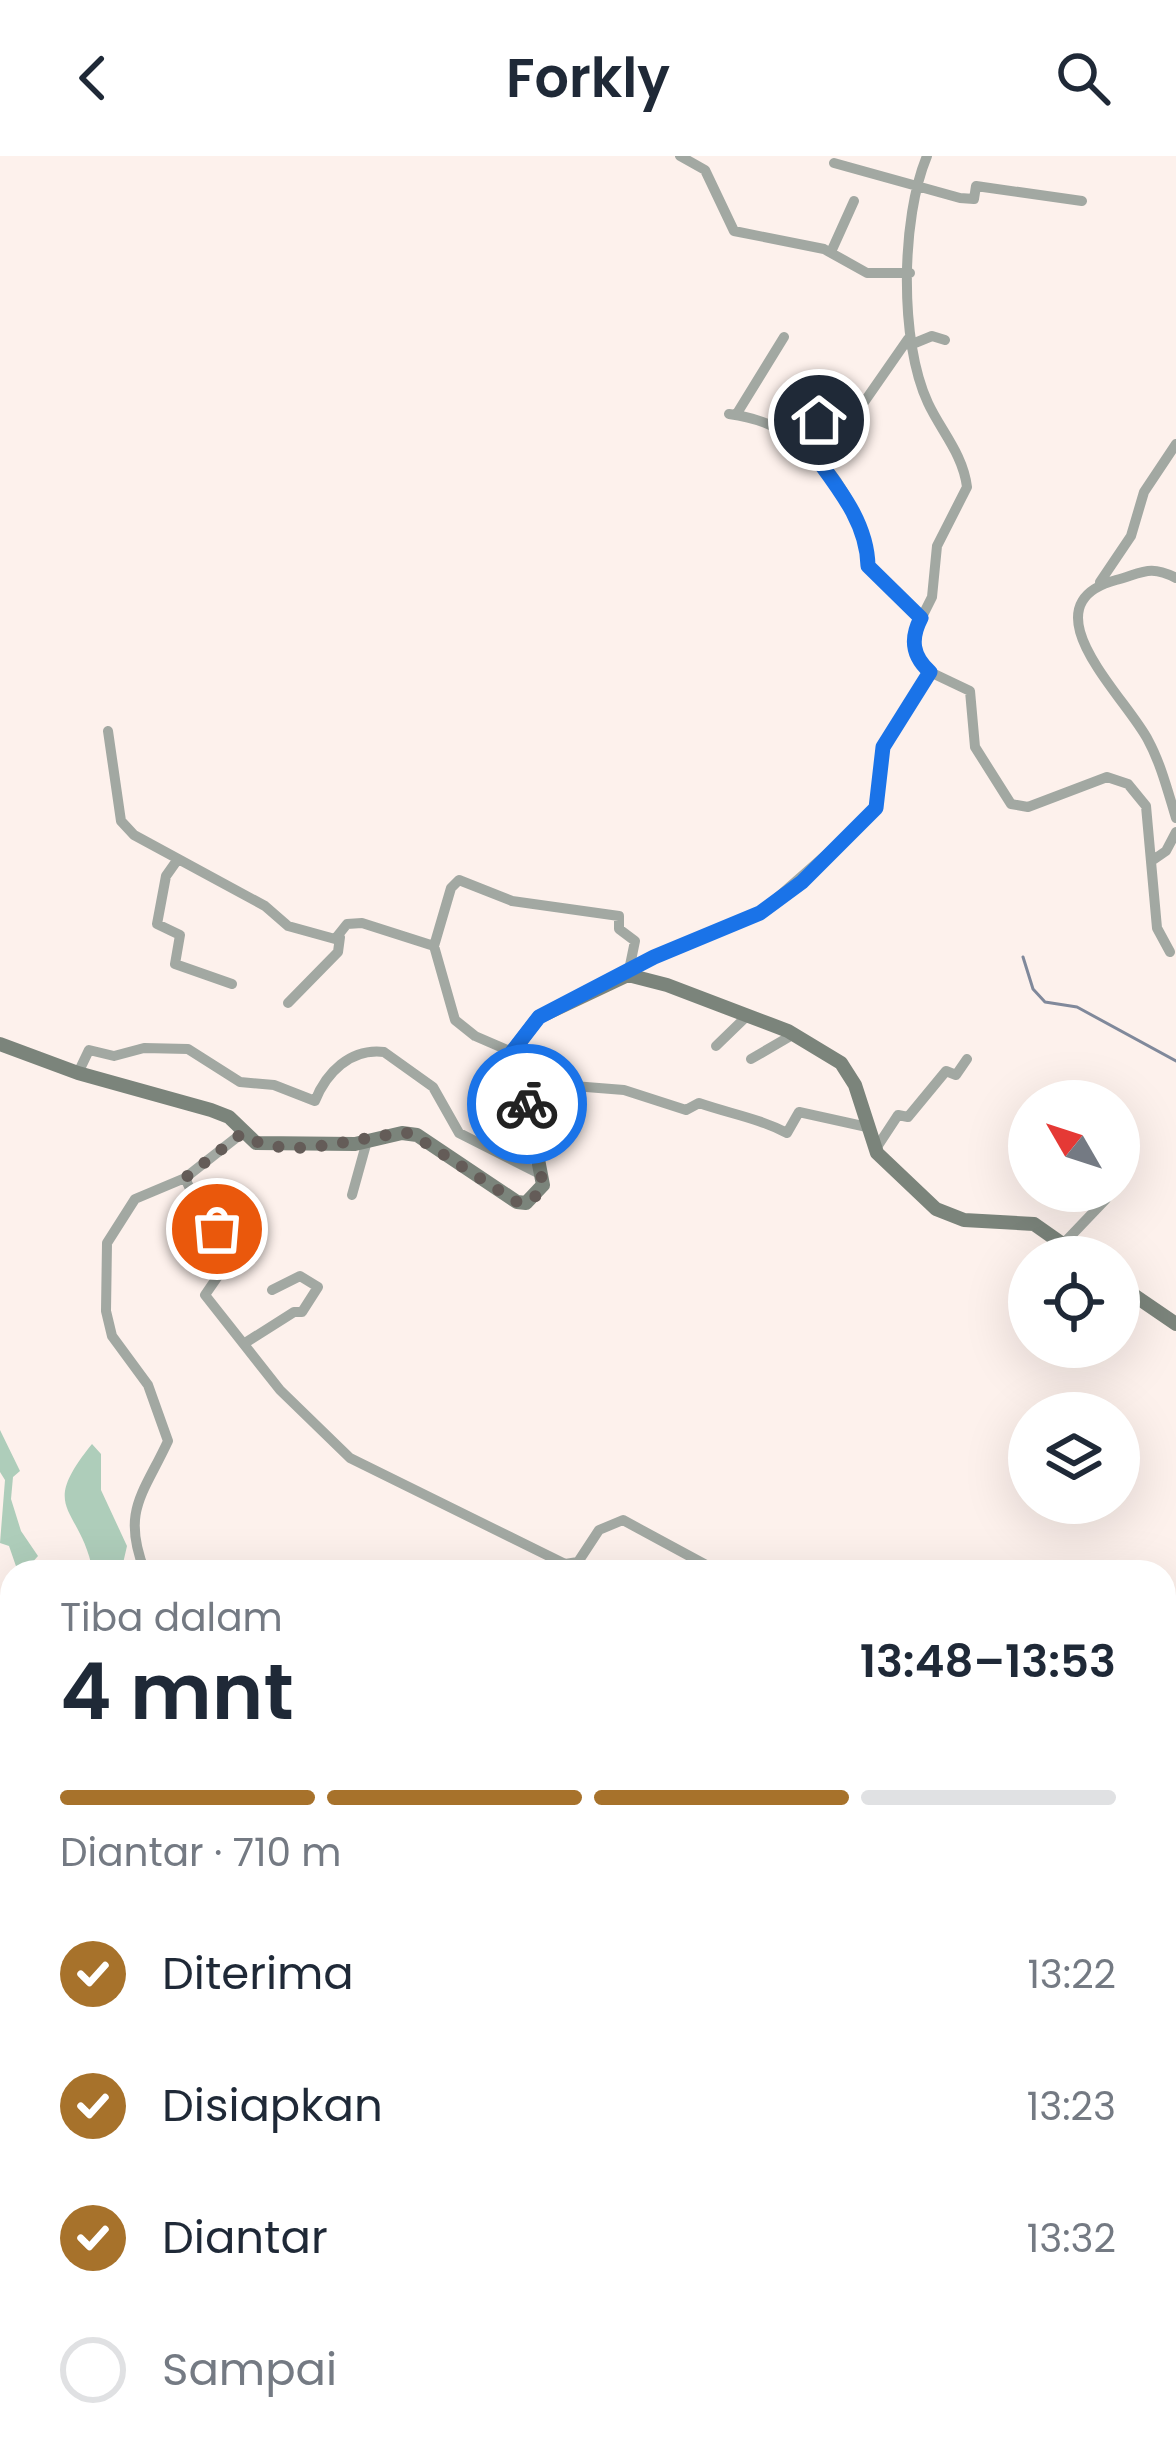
<!DOCTYPE html>
<html lang="id">
<meta charset="utf-8">
<style>
:root{--surface:#fff;--page:#f2f2f3;--text:#1f2937;--muted:#747a83;--line:#e0e1e3;--accent:#a7722b}
body{margin:0;font-family:Poppins,sans-serif;background:var(--page);color:var(--text);height:100vh;display:flex;flex-direction:column;font-size:45px;white-space:nowrap}
*{box-sizing:border-box;margin:0}
p{font-size:39px;color:var(--muted)}
.icon{flex:none;width:66px;height:66px;fill:none;stroke:currentColor;stroke-width:2;stroke-linecap:round;stroke-linejoin:round}
.map{position:relative;flex:1;overflow:hidden}
.panel{position:absolute;left:0px;top:1404px;width:1176px;height:903px;display:flex;flex-direction:column;background:var(--surface);border-radius:36px 36px 0 0;box-shadow:0 12px 48px #0002}
.panel>*{flex:none}
.needle{width:78px;rotate:309deg}
.controls{position:absolute;left:1008px;top:924px;display:grid;gap:24px}
.controls a{display:grid;place-items:center;width:132px;height:132px;border-radius:50%;background:var(--surface);box-shadow:0 12px 48px #0002;font-size:60px}
.pin{position:absolute;display:grid;place-items:center;width:102px;height:102px;color:#fff;margin:-51px;border:6px solid #fff;border-radius:50%;box-shadow:0 3px 12px #0007}
.courier{position:absolute;display:grid;place-items:center;width:120px;height:120px;margin:-60px;border:9px solid #1a73e8;border-radius:50%;background:#fff;color:#222;box-shadow:0 3px 15px #0007}
.head em{font-style:normal;font-weight:600}
.head div{display:flex;flex-direction:column-reverse}
.head{display:flex;align-items:center;justify-content:space-between;height:204px;padding:0 60px}
h1{font-size:78px;font-weight:600;line-height:90px}
.bar{display:grid;grid-template-columns:repeat(4,1fr);gap:18px 12px;align-content:center;height:144px;padding:0 60px}
.bar i{height:15px;border-radius:9px;background:var(--line)}
.bar .current{background:var(--accent)}
.bar p{grid-column:span 4}
ol{padding:0 60px;list-style:none}
li{display:flex;align-items:center;gap:36px;height:132px}
li p{margin-inline-start:auto}
li .icon{padding:12px;border-radius:50%;background:var(--accent);color:#fff;stroke-width:4}
li:last-child{color:var(--muted)}
li i{width:66px;height:66px;border:6px solid var(--line);border-radius:50%}
header{display:flex;justify-content:space-between;align-items:center;height:156px;padding:0 60px;background:var(--surface);font-size:54px;font-weight:600}
.map>svg:first-child{display:block}
</style>
<header><svg class="icon" aria-label="back" viewBox="0 0 24 24"><path d="M15 5l-7 7 7 7"/></svg>Forkly<svg class="icon" aria-label="search" viewBox="0 0 24 24"><circle cx="10" cy="10" r="6"/><path d="M15 15l6 6"/></svg></header>
<div class="map">
<svg width="1176" height="2306" viewBox="0 0 1176 2306">
<rect width="100%" height="100%" fill="#fdf1ec"/>
<path fill="#aecdba" d="M0,1274L20,1315L13,1321L11,1343L21,1375L38,1400L24,1416H18L9,1390L0,1387L5,1324L0,1316Z
M92,1288L101,1298V1334L127,1390L121,1416H93C80,1348 37,1356 92,1288Z"/>
<g fill="none" stroke-linecap="round" stroke-linejoin="round">
<path stroke="#80899b" stroke-width="3" d="M1023,801L1033,833L1045,846L1077,851L1176,905"/>
<path stroke="#a2a8a2" stroke-width="10" d="M680,0L705,14L734,75L824,93L867,117H910
M834,7L960,42L974,43L976,30L1082,45
M831,96L854,45
M910,189L932,180L945,184
M729,258C800,267 843,317 866,386C869,395 867,404 870,413L921,462
M736,259L784,181
M803,283L827,255L860,252L908,183
M1176,422C1150,408 1142,417 1116,424C1024,449 1125,540 1148,584C1161,608 1168,636 1176,662
M1100,426L1131,380L1144,336L1176,288
M930,516L970,535L975,591L1011,648L1028,651L1107,621L1128,628L1146,650L1157,772L1170,796
M108,575L121,665L134,679L265,750L288,770L335,783L347,768L362,767L434,790L455,864L475,880L512,896
M178,703L166,720L157,768L180,779L175,808L232,828
M1153,704L1166,695L1176,676
M434,790L451,732L459,724L512,745L619,760V773L635,785L628,819
M628,819L654,801L760,757L869,661L878,646L883,591L930,516L916,499L914,477L932,441L937,390L967,331C963,298 941,275 928,247C899,185 901,62 927,0
M288,847L338,796L340,781
M716,890L747,860
M751,903L794,878
M78,917L89,894L114,900L144,892L188,893L240,926L274,929L315,945C326,917 350,892 384,896L433,931L459,977L542,1019
M523,926L624,934L686,954L699,947C731,958 758,962 787,977L799,956L867,971
M875,994L898,959L908,961L946,915L956,919L967,903
M185,1022L203,1061L236,1094L205,1139L280,1234L350,1302L565,1408L578,1406L599,1374L623,1364L719,1416
M352,1039L367,985
M1064,1087L1106,1043
M245,1187L294,1156H302L318,1131L300,1120L272,1134
M145,1416C121,1355 143,1339 168,1285L148,1229L112,1180L106,1155L107,1087L135,1043L185,1022L241,978
M0,1801L12,1811
M1164,1815L1176,1823
M0,1850L12,1838
M0,2150L12,2168
M0,2271L12,2265
M67,2295L73,2306
M840,2295L848,2306
M1091,2295L1102,2306
M762,2306L763,2295"/>
<path stroke="#7b847b" stroke-width="14" d="M0,888L78,917L211,954L229,961L256,987L355,988L402,977L417,979L517,1046L526,1047L543,1029L521,916L512,896L539,861L628,819L667,829L788,875L841,907L855,929L877,997L936,1053L964,1064L1034,1068L1081,1101
M1119,1129L1176,1168"/>
</g>
<g fill="none" stroke-linecap="round" stroke-linejoin="round">
<path stroke="#645c58" stroke-width="12" stroke-dasharray="0 21.6" d="M217,1073L200,1058L185,1022L241,978C291,1009 357,978 410,977L517,1046L532,1045L543,1029L527,948"/>
<path stroke="#1a73e8" stroke-width="15" d="M527,948L512,896L539,861L654,801L760,757L802,726L876,652L883,591L930,516C912,500 910,483 921,462L868,410C867,360 829,322 803,283L819,264"/>
</g>
</svg>
<div class="controls">
<a><svg class="needle" viewBox="-14 -14 28 28"><path d="M0-13l5 13h-10z" fill="#e53935"/><path d="M0 13l5-13h-10z" fill="#747a83"/></svg></a>
<a><svg class="icon" aria-label="locate" viewBox="0 0 24 24"><circle cx="12" cy="12" r="6"/><path d="M12 2v4M12 18v4M2 12h4M18 12h4"/></svg></a>
<a><svg class="icon" aria-label="layers" viewBox="0 0 24 24"><path d="M12 4l9 5-9 5-9-5zM3 14l9 5 9-5"/></svg></a>
</div>
<div class="pin" style="left:217px;top:1073px;background:#ea580c"><svg class="icon" aria-label="bag" viewBox="0 0 24 24"><path d="M5 8h14l-1 12H6zM9 8a3 3 0 0 1 6 0"/></svg></div>
<div class="pin" style="left:819px;top:264px;background:#1f2937"><svg class="icon" aria-label="home" viewBox="0 0 24 24"><path d="M3 11l9-7 9 7M6 9v11h12V9"/></svg></div>
<div class="courier" style="left:527px;top:948px"><svg class="icon" aria-label="bike" viewBox="0 0 24 24"><circle cx="6" cy="16" r="4"/><circle cx="18" cy="16" r="4"/><path d="M6 16l4-8h5l3 8M10 8l3 8H6M13 5h3"/></svg></div>
<section class="panel">
<div class="head"><div><h1>4 mnt</h1><p>Tiba dalam</p></div><em>13:48–13:53</em></div>
<div class="bar"><i class="current"></i><i class="current"></i><i class="current"></i><i></i><p>Diantar · 710 m</p></div>
<ol>
<li><svg class="icon" aria-label="check" viewBox="0 0 24 24"><path d="M5 12l5 5 9-10"/></svg>Diterima<p>13:22</p></li>
<li><svg class="icon" aria-label="check" viewBox="0 0 24 24"><path d="M5 12l5 5 9-10"/></svg>Disiapkan<p>13:23</p></li>
<li><svg class="icon" aria-label="check" viewBox="0 0 24 24"><path d="M5 12l5 5 9-10"/></svg>Diantar<p>13:32</p></li>
<li><i></i>Sampai</li>
</ol>
</section>
</div>
